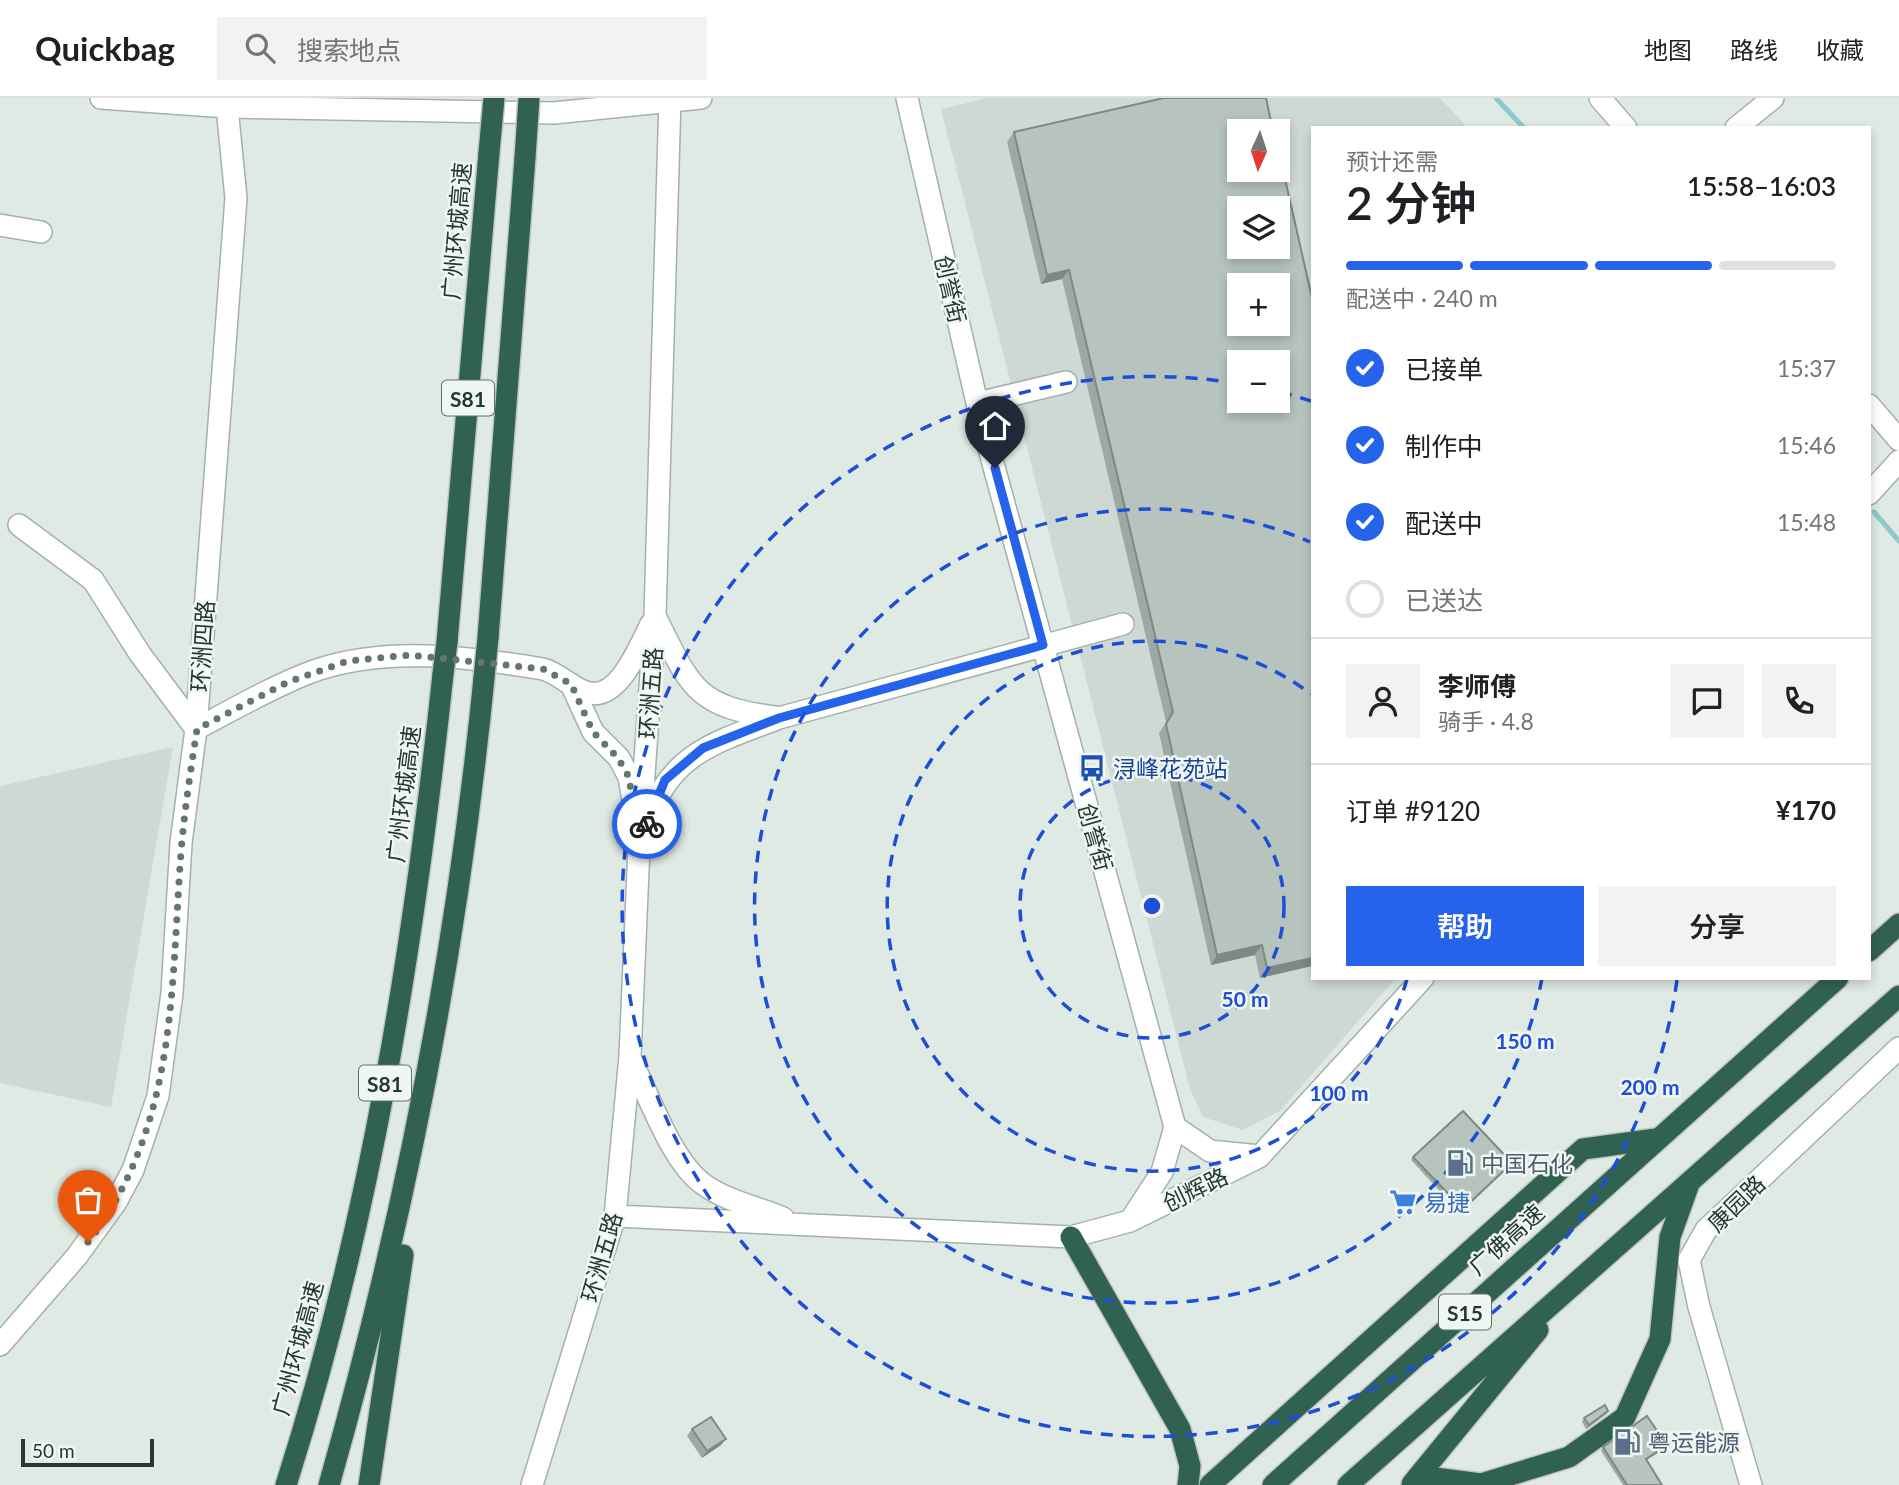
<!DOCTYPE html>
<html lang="zh">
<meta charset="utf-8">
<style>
:root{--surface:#fff;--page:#f2f2f2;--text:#202124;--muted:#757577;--line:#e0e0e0;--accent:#2563eb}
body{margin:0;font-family:Lato,"Noto Sans SC",sans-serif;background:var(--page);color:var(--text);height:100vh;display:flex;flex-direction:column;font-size:26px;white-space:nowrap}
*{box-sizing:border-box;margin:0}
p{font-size:23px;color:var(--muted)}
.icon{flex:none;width:38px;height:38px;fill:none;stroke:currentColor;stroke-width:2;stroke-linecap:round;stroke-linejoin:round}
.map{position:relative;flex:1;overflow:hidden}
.details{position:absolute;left:1311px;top:28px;width:560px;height:854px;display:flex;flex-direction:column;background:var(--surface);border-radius:0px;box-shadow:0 4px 10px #0003}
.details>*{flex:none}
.needle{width:46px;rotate:183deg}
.tools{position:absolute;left:1227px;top:21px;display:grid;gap:14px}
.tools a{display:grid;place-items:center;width:63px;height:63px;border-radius:0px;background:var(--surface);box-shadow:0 4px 10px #0003;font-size:35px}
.scale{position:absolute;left:21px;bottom:18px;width:133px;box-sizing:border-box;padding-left:7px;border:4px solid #233830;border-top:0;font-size:19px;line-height:24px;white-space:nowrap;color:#233830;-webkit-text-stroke:5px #f0f7f3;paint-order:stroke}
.pin{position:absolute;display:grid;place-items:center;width:60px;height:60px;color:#fff;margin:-72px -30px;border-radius:50% 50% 50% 0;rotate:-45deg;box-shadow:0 0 7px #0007}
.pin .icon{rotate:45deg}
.courier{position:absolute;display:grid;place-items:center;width:70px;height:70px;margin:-35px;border:5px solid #2563eb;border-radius:50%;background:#fff;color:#222;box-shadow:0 2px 9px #0007}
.overview em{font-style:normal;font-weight:600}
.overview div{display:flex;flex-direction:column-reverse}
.overview{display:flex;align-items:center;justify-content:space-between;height:119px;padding:0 35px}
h1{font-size:46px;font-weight:600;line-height:52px}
.bar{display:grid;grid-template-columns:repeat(4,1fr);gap:10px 7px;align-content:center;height:84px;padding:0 35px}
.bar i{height:9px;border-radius:5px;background:var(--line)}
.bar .selected{background:var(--accent)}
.bar p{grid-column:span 4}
.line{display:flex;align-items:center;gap:18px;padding:0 35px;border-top:2px solid var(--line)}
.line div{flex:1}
.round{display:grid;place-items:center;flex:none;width:74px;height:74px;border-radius:0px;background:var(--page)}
ol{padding:0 35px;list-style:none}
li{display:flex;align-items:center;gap:21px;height:77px}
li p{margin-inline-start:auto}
li .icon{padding:7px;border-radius:50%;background:var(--accent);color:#fff;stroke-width:4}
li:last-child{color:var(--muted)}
li i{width:38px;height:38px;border:4px solid var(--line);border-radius:50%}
.action{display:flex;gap:14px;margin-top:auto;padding:14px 35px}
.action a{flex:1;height:80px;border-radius:0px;background:var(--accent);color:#fff;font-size:28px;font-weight:600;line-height:80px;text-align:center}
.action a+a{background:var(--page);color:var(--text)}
header{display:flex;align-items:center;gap:42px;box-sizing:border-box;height:98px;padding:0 35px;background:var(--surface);border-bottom:2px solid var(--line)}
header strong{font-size:33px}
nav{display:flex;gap:38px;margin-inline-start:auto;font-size:24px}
.search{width:490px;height:63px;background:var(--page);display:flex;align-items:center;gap:18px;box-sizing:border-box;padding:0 24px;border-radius:0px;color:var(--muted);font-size:26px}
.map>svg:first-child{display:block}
</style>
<header>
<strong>Quickbag</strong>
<div class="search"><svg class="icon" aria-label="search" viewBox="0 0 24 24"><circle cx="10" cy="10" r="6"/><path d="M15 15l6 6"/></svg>搜索地点</div>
<nav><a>地图</a><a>路线</a><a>收藏</a></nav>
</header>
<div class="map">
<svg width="1899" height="1387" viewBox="0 0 1899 1387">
<rect width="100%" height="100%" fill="#e0eae4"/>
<path fill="#cfd9d3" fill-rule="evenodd" d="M985,0H1440L1468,30H1312V880H1396L1280,1013L1243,1032L1203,1019L1190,991L941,11ZM1239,33H1278V72H1239ZM1239,110H1278V149H1239ZM1239,187H1278V226H1239ZM1239,264H1278V303H1239Z
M173,649L111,1009L0,985V688Z"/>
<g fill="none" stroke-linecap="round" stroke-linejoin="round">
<path stroke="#8dc9ca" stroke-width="5" d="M1496,0L1524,30
M1874,414L1899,443"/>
<defs>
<path id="minor" d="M907,0L980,318L1175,1029L1162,1074L1130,1123
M1600,0L1626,30
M1736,30L1773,0
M0,127L41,134
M978,305L1066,284
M1869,307L1899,342
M1869,396L1899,363
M19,427L93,482L140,556L196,631C234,611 272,589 311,574C384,547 469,559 543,571C560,576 570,589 586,594C618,606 640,547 651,526
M656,520C690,588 695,609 775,619
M571,586L593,634L619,660L629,679L634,708
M649,720C671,654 720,643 779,620L1123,526
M630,960C648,995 671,1063 703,1086C726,1103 757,1109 783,1120
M1175,1029L1210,1053L1259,1058
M615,1118L1071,1139L1130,1123L1259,1059L1423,880
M532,1387L615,1118L630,958L639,749L655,518L670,0"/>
<path id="tertiary" d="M101,0L227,9L554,15L701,0
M0,1247L77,1158L116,1104L133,1072L158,998L172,895L181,745L196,631L236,100L227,9
M1751,1387L1699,1209L1689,1162L1706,1132L1899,950"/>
<path id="motorway" d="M488,540L525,60
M447,544L489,55
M1869,853L1899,826
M1071,1139L1180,1331L1190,1368L1188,1387
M1420,1378L1481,1386L1569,1359L1625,1319L1660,1241L1670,1139L1689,1086
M1412,1386L1538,1232
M286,1387C370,1124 414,849 443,576
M329,1387C404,1123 457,854 484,580
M369,1387L403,1157
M1210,1387L1583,1051L1656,1041
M1273,1387L1838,880
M1348,1387L1899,898"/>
</defs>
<use href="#minor" stroke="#a4b1aa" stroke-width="24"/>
<use href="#tertiary" stroke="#a4b1aa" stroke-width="24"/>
<use href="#motorway" stroke="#c1c7c5" stroke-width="24"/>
<use href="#minor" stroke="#fff" stroke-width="21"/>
<use href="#tertiary" stroke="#fff" stroke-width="21"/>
<use href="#motorway" stroke="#316251" stroke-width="21"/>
<defs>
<path id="motorway-bridge" d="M489,55L494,0
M525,60L529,0
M443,576L447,544
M484,580L488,540"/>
</defs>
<use href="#motorway-bridge" stroke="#c1c7c5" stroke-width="24" stroke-linecap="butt"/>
<use href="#motorway-bridge" stroke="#316251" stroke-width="21"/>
</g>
<path fill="#9da9a3" d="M1164,0L1312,868L1260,880L1255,857L1211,867L1159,635L1166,624L1062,181L1041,186L1007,44L1014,34Z
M1413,1059L1512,1065L1460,1115L1411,1062Z
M1608,1313L1606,1316L1586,1331L1582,1324L1584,1320Z
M692,1331L721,1347L702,1360L687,1338Z
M1603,1349L1664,1351L1646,1362L1662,1387H1623L1601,1353Z"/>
<path fill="#7f8984" d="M1069,172L1062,181L1041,186L1047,177Z
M1262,847L1255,857L1211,867L1217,857Z
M1312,860V868L1260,880L1267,870Z
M1512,1065L1510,1068L1460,1115L1463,1111Z
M1608,1313L1606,1316L1586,1331L1589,1327Z
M726,1341L721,1347L702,1360L707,1353Z
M1667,1347L1664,1351L1643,1364L1646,1361Z"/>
<path fill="#b6c4bd" stroke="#7f8984" stroke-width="2" fill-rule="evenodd" d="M1164,0H1266L1273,33H1239V72H1278V50L1312,200V860L1267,870L1262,847L1217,857L1166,626L1173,614L1069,172L1047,177L1014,34ZM1239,110H1278V149H1239ZM1239,187H1278V226H1239ZM1239,264H1278V303H1239Z
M1463,1013L1512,1065L1463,1111L1413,1059Z
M1605,1307L1608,1313L1589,1327L1584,1320Z
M1647,1318L1667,1347L1646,1361L1662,1387H1627L1603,1349Z
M711,1319L726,1341L707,1353L692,1331Z"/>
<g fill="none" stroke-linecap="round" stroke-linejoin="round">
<path stroke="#65766f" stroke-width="7" stroke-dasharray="0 12.6" d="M88,1144C174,1032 171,903 180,768C183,722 190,676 197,631L288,584L348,563L410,557L543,571L571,586L593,634L618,660L629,679L639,749L647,726"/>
<path stroke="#2563eb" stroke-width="9" d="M647,726L665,682L703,650L779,620L1043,547L995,370"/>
</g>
<g fill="none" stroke="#1d4ed8" stroke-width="3.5" stroke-dasharray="12 9">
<circle cx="1152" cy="808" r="132"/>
<path d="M1407 881A265 265 0 1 1 1311 596"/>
<path d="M1542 880A397 397 0 1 1 1310 444"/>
<path d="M1677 882A530 530 0 1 1 1235 285M1280 294A530 530 0 0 1 1311 303"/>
</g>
<defs>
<symbol id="bus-bare" viewBox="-9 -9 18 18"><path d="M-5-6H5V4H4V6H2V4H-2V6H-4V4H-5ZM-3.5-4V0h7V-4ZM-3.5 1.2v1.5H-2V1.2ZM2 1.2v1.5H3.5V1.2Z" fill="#1a4fb4" stroke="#f0f7f3" stroke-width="2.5" paint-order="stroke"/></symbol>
<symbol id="fuel-bare" viewBox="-9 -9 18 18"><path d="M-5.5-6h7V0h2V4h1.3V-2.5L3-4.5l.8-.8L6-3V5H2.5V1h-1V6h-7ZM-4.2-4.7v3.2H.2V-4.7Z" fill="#5c6f8a" stroke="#f0f7f3" stroke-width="2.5" paint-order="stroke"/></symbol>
<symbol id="supermarket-bare" viewBox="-9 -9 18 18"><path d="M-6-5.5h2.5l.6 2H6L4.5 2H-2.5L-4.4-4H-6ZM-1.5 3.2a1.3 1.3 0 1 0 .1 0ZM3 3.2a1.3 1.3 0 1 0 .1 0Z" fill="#3f7fe0" stroke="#f0f7f3" stroke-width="2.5" paint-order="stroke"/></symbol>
</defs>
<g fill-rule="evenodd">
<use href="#bus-bare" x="1073" y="651" width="38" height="38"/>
<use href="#fuel-bare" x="1441" y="1046" width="38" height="38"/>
<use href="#supermarket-bare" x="1384" y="1085" width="38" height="38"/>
<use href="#fuel-bare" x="1608" y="1325" width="38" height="38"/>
</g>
<g text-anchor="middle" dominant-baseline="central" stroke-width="5" stroke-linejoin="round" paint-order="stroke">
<g fill="#f0f7f3" stroke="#60716a" stroke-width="2">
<rect x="442" y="282.5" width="52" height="35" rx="5"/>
<rect x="359" y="967.5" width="52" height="35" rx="5"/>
<rect x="1439" y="1196.5" width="52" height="35" rx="5"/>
</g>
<g font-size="21" font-weight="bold" fill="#233830">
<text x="468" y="300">S81</text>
<text x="385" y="985">S81</text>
<text x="1465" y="1214">S15</text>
</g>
<g font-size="23" fill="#233830" stroke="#f0f7f3">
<text transform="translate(456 133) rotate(-85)">广州环城高速</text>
<text transform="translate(951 191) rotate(77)">创誉街</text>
<text transform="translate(202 548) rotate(-86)">环洲四路</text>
<text transform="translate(650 595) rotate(-86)">环洲五路</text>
<text transform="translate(403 696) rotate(-83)">广州环城高速</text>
<text transform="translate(1096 739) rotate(74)">创誉街</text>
<text transform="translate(1195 1091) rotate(-26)">创辉路</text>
<text transform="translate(1736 1105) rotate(-44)">康园路</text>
<text transform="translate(1506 1141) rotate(-42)">广佛高速</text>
<text transform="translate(601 1159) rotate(-74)">环洲五路</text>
<text transform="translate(297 1250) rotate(-75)">广州环城高速</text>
</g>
<g font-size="23" fill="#164399" stroke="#f0f7f3" text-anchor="start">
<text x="1113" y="670">浔峰花苑站</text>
</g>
<g font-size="23" fill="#4e5e75" stroke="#f0f7f3" text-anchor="start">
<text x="1481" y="1065">中国石化</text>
<text x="1648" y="1344">粤运能源</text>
</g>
<g font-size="23" fill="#366cbe" stroke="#f0f7f3" text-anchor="start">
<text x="1424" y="1104">易捷</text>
</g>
</g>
<circle cx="1152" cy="808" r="10" fill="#1d4ed8" stroke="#f0f7f3" stroke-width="3.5"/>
<g font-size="21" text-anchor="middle" font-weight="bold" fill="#1d4ed8" stroke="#f0f7f3" stroke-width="5" stroke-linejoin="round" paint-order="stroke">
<text x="1245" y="909">50 m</text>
<text x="1525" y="951">150 m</text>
<text x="1650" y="997">200 m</text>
<text x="1339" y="1003">100 m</text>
</g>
</svg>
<div class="tools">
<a><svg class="needle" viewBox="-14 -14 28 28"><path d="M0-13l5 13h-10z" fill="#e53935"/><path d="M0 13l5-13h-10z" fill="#757577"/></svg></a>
<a><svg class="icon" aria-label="layers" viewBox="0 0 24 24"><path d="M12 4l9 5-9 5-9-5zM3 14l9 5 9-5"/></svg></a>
<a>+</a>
<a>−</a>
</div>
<div class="scale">50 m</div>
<div class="pin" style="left:88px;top:1144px;background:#ea580c"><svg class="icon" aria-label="bag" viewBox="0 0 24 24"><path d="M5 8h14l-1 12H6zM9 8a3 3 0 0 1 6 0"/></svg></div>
<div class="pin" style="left:995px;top:370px;background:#1f2937"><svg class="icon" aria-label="home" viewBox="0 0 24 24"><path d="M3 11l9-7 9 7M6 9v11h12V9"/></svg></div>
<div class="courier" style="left:647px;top:726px"><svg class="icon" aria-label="bike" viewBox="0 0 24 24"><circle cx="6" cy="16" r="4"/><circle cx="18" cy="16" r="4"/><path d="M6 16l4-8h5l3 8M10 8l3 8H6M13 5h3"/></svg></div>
<section class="details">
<div class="overview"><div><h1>2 分钟</h1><p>预计还需</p></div><em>15:58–16:03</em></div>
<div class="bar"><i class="selected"></i><i class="selected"></i><i class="selected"></i><i></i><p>配送中 · 240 m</p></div>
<ol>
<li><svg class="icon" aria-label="check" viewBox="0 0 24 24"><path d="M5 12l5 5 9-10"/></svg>已接单<p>15:37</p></li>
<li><svg class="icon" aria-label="check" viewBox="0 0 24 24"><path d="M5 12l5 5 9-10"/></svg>制作中<p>15:46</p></li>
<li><svg class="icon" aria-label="check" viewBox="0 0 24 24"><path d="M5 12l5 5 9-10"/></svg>配送中<p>15:48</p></li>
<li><i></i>已送达</li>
</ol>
<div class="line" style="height:126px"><a class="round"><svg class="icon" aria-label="person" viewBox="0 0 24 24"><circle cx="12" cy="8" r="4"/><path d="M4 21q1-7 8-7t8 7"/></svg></a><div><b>李师傅</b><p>骑手 · 4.8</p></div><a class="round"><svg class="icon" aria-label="chat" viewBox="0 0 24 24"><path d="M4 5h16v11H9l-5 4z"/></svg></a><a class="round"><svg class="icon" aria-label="phone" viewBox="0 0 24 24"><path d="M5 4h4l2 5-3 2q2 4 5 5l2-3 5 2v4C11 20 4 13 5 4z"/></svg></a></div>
<div class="line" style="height:91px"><div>订单 #9120</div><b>¥170</b></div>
<div class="action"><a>帮助</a><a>分享</a></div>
</section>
</div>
